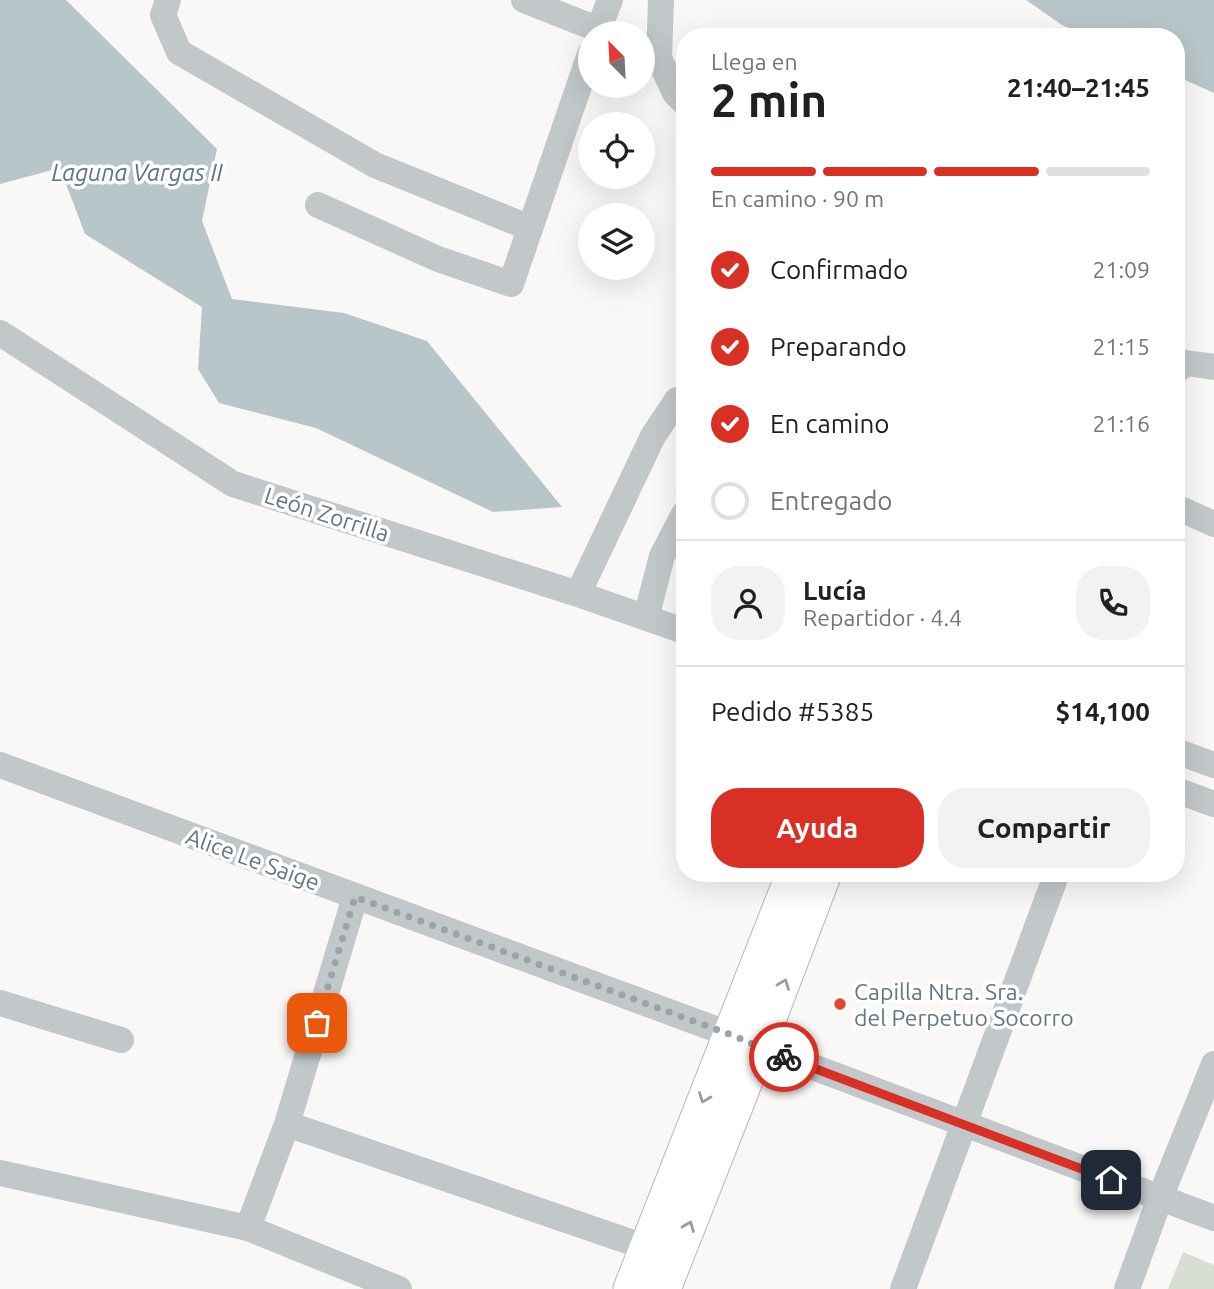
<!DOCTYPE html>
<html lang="es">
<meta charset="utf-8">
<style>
:root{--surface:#fff;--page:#f2f2f2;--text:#202124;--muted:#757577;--line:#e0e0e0;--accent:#d93025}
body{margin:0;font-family:Ubuntu,sans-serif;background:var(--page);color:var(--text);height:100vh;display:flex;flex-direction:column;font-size:26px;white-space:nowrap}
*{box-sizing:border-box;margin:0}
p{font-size:23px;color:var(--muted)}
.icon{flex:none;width:38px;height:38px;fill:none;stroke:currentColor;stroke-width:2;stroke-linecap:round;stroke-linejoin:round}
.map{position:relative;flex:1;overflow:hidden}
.details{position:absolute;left:676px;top:28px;width:509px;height:854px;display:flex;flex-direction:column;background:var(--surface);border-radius:28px;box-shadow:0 7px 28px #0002}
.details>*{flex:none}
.needle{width:46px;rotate:336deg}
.controls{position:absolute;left:578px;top:21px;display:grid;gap:14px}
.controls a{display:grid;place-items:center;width:77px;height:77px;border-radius:50%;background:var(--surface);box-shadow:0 7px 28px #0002;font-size:35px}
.pin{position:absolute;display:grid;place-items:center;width:60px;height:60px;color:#fff;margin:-30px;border-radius:14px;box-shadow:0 4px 10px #0006}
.courier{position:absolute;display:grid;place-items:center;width:70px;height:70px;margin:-35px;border:5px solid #d93025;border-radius:50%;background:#fff;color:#222;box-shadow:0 2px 9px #0007}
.head em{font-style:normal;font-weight:600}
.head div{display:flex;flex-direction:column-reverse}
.head{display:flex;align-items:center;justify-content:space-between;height:119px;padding:0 35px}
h1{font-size:46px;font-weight:600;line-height:52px}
.bar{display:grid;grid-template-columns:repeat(4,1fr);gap:10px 7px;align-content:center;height:84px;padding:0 35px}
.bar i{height:9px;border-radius:5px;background:var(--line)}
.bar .on{background:var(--accent)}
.bar p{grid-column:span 4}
.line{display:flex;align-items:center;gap:18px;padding:0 35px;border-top:2px solid var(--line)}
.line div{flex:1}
.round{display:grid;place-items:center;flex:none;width:74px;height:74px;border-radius:28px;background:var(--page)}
ol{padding:0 35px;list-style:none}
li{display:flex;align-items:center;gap:21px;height:77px}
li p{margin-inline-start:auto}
li .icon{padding:7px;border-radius:50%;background:var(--accent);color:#fff;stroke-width:4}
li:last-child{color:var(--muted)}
li i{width:38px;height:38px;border:4px solid var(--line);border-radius:50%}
.action{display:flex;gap:14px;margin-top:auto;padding:14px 35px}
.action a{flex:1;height:80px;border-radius:28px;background:var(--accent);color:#fff;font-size:28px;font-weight:600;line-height:80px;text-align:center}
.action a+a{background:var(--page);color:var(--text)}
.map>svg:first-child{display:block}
</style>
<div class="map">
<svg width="1214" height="1289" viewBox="0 0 1214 1289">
<rect width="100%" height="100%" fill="#f9f8f6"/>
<path fill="#d9ded5" d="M1183,1252L1214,1265V1289H1168Z"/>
<path fill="#b9c6c9" d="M0,0H66L217,149L202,221L232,299L344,313L427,341L562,507L493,512L316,428L219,403L198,369L202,307L85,234L60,168L0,184Z
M1026,0H1214V93L1176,76V37H1088L1062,25Z"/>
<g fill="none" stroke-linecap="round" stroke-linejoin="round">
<defs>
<path id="major" d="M630,1289L793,873
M664,1289L739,1099L825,873"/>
</defs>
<use href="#major" stroke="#b3b9bc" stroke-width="35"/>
<path stroke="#c2c7ca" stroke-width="26" d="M168,0L163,15L179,52L375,165L530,228
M524,0L607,33
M597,33L610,0
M642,50L659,58L675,93L684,102
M659,58L661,0
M318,205L438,259L511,284L590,54
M0,333L233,484L578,594L684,631
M1176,371L1186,363L1214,367
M1176,507L1214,524
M578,594L653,436L677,400
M646,618L662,556L684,514
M1176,751L1214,765
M0,765L729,1034L760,1047L1214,1218
M1176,790L1214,804
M0,1003L121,1040
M287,1124L645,1247
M0,1173L248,1228L399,1289
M248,1228L287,1124L355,897
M903,1289L1057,873
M1127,1289L1160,1198L1214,1064"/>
<use href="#major" stroke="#fff" stroke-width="33"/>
</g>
<defs><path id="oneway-chevron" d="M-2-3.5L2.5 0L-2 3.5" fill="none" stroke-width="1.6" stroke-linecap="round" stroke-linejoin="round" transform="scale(1.75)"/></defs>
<g stroke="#92a0a7">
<use href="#oneway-chevron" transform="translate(784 984) rotate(-69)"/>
<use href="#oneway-chevron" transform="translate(704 1098) rotate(111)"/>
<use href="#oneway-chevron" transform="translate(689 1226) rotate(-68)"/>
</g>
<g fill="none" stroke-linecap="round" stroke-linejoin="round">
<path stroke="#98a4aa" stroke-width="7" stroke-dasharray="0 12.6" d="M317,1023L355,897L729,1034L784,1057"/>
<path stroke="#d93025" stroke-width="9" d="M784,1057L1111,1180"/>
</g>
<circle fill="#e1472d" stroke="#fff" stroke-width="2.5" cx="840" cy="1004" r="7"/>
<g text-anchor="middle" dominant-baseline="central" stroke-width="7" stroke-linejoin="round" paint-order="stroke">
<g font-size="23" fill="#647781" stroke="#fff">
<text transform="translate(327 514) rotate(18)">León Zorrilla</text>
<text transform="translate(253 859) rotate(20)">Alice Le Saige</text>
</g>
<g font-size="23" fill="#647781" stroke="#fff" text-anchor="start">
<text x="854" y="991">Capilla Ntra. Sra.<tspan x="854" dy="26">del Perpetuo Socorro</tspan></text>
</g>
<g font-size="24" font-style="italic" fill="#5f767b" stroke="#fff">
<text x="137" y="172">Laguna Vargas II</text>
</g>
</g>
</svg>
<div class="controls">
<a><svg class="needle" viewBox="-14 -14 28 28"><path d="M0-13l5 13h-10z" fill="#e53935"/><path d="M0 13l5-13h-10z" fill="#757577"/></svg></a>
<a><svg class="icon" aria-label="locate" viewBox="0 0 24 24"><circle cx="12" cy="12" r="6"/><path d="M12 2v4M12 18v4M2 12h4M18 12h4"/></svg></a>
<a><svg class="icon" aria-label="layers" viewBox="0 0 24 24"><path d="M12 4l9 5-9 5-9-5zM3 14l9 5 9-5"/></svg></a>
</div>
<div class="pin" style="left:317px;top:1023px;background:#ea580c"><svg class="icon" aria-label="bag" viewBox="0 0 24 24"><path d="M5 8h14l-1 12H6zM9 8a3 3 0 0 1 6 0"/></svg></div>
<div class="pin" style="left:1111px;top:1180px;background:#1f2937"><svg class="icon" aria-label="home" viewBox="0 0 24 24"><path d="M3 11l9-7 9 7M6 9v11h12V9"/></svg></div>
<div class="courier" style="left:784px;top:1057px"><svg class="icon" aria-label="bike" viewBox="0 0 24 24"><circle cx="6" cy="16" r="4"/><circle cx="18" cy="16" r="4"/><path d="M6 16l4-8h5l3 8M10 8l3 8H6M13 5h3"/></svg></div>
<section class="details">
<div class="head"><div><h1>2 min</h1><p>Llega en</p></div><em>21:40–21:45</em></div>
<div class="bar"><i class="on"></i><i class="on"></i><i class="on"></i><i></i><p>En camino · 90 m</p></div>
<ol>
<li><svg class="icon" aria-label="check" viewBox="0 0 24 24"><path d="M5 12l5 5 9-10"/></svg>Confirmado<p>21:09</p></li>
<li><svg class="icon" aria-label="check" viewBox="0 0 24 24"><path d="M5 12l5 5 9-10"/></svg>Preparando<p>21:15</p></li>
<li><svg class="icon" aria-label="check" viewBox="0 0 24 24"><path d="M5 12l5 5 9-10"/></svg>En camino<p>21:16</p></li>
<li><i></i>Entregado</li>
</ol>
<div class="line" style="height:126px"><a class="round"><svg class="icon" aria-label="person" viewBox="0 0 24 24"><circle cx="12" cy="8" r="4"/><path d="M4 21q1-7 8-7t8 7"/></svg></a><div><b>Lucía</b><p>Repartidor · 4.4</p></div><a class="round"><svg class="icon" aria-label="phone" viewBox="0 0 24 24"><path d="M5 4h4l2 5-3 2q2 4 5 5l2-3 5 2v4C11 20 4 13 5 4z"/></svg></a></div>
<div class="line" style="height:91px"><div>Pedido #5385</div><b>$14,100</b></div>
<div class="action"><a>Ayuda</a><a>Compartir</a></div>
</section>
</div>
